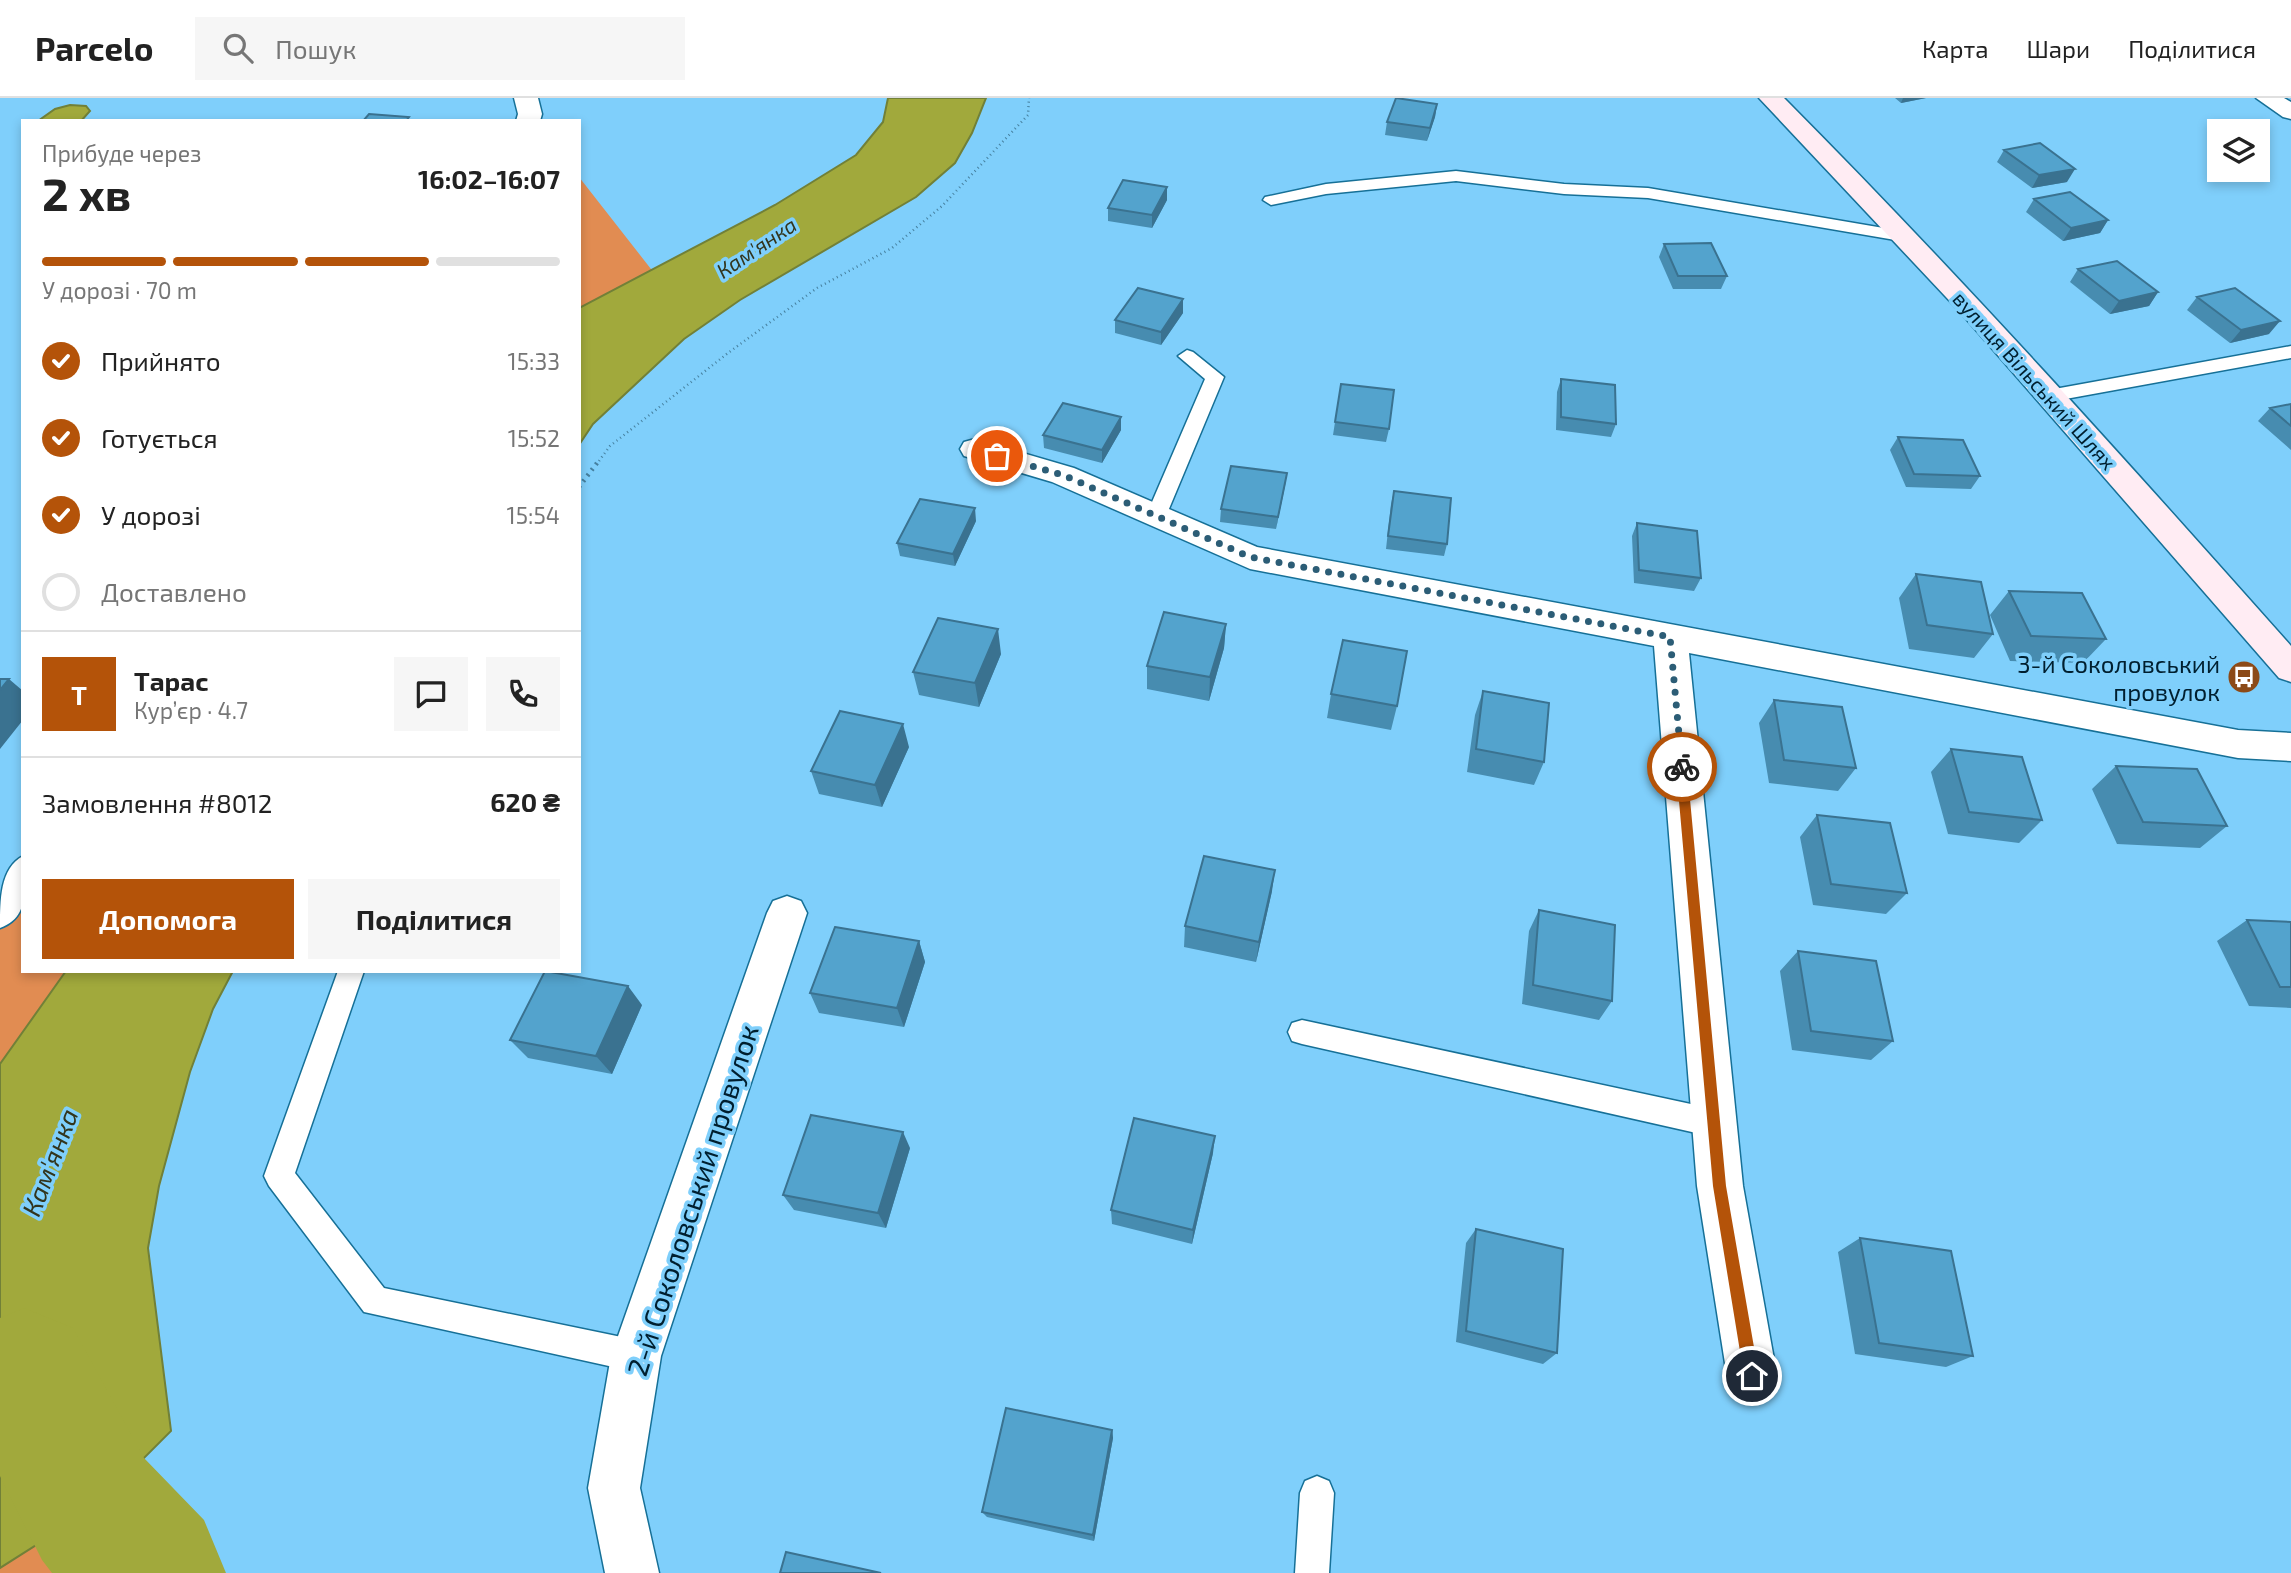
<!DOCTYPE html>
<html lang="uk">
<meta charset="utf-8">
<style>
:root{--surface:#fff;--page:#f6f6f6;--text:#222;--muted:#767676;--line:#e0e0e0;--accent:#b45309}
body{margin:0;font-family:"Exo 2",sans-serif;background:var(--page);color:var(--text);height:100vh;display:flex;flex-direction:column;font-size:26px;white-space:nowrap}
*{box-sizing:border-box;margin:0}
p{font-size:23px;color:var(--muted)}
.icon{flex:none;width:38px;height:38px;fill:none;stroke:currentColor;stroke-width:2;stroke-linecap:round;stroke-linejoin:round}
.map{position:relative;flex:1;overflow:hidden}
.drawer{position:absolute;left:21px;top:21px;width:560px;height:854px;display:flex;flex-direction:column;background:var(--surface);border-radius:0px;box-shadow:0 4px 10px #0003}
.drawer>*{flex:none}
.fabs{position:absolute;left:2207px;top:21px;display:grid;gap:14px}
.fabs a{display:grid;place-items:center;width:63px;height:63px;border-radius:0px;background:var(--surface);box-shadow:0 4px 10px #0003;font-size:35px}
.pin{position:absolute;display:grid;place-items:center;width:60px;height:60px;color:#fff;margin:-30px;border:4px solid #fff;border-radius:50%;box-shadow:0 2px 7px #0007}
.courier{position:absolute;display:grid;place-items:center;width:70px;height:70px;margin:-35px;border:5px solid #b45309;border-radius:50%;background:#fff;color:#222;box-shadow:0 2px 9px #0007}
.head em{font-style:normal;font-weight:700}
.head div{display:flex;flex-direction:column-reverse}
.head{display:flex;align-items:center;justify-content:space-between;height:119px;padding:0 21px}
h1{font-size:46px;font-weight:700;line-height:52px}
.bar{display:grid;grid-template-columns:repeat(4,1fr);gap:10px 7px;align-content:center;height:84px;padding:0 21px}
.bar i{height:9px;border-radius:5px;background:var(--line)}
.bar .current{background:var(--accent)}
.bar p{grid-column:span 4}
.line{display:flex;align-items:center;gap:18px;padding:0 21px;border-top:2px solid var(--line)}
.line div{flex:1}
.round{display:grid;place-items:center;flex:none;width:74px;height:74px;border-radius:0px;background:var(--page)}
ol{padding:0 21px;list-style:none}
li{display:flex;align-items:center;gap:21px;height:77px}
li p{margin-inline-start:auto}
li .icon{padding:7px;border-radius:50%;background:var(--accent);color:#fff;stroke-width:4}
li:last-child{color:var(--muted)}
li i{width:38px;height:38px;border:4px solid var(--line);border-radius:50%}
.cta{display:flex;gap:14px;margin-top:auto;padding:14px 21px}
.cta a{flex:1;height:80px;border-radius:0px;background:var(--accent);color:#fff;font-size:28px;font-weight:700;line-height:80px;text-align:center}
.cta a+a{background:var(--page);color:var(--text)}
header{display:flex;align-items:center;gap:42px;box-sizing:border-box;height:98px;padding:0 35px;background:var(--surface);border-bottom:2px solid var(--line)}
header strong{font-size:33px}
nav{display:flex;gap:38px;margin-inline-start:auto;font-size:24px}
.search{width:490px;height:63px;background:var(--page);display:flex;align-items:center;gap:18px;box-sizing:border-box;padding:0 24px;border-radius:0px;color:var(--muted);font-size:26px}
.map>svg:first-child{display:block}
</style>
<header>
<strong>Parcelo</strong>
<div class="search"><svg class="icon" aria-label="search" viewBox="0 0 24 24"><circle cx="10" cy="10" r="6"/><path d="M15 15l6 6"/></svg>Пошук</div>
<nav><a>Карта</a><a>Шари</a><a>Поділитися</a></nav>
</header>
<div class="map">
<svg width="2291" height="1475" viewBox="0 0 2291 1475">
<rect width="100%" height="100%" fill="#7fcffb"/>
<path fill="#e18c52" d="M579,79L676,203L579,301Z
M23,775V873H127L93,1411L151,1475H0V813Z"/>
<path fill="#a1a93c" stroke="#718038" stroke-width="2" d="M888,0H986L972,35L955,65L916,99L740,202L684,241L593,326L579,347V210L775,107L856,57L883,24Z
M70,7L86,8L90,13L81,23H38L55,11Z
M66,873H233L213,911L190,974L159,1088L148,1150L171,1333L93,1411L0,1470V966Z"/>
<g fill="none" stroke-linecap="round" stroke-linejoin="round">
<path fill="#a1a93c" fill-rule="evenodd" d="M24,1210L73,1230L144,1360L204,1422L226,1475H52L42,1462L0,1378V1220Z"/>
<defs>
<path id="lane" d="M1456,73L1564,86L1648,90L1907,134L1915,139L1907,144L1648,100L1564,96L1456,83L1326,96L1271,107L1263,102L1265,99L1326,86Z
M2291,248V260L2049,304L2040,298L2049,292Z
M1187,252L1193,254L1224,279L1166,418L1163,423H1149L1146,418L1205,281L1178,258Z
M338,873H364L295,1075L384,1190L636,1242L647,1247L652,1258L647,1269L636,1274L364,1214L269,1088L264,1078Z
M1302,922L1714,1011L1724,1015L1728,1025L1724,1035L1714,1039L1302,946L1292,943L1288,934L1292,925Z
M1317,1378L1329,1383L1334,1395L1329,1475H1295L1300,1395L1305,1383Z"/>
<path id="street" d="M514,0H538L542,16L540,23H516L518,16Z
M2256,0H2284L2291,4V21L2283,19Z
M975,341L1074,370L1257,449L2238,632L2291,635V663L2238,660L1689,555L1743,1088L1777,1278L1770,1296L1752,1303L1734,1296L1727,1278L1697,1088L1654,548L1250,471L1052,384L964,358L960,351L964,344Z
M23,758C23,787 32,819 0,830C0,802 0,770 23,758Z
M787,798L801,803L807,815L661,1258L640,1390L659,1475H605L588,1390L611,1258L767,815L773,803Z"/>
<path id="secondary" d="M1759,0H1784C1960,177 2126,362 2291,548V584L2279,580L1961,215Z"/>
</defs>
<use href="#lane" stroke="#167097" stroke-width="3"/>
<use href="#street" stroke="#167097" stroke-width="3"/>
<use href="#secondary" stroke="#167097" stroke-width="3"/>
<path stroke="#46809f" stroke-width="2.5" stroke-dasharray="1 3.5" stroke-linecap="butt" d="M599,363L610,348L728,255L817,190L892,150L942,108L1028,17L1029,0"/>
<path stroke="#46809f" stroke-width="4.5" stroke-dasharray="2 5" stroke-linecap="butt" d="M579,389L600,361"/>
<use href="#lane" fill="#fff" fill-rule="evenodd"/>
<use href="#street" fill="#fff" fill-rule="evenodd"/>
<use href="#secondary" fill="#ffecf3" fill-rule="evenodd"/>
</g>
<path fill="#478cb0" d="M1895,0H1926L1901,5Z
M1437,6L1435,19L1427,43L1385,37L1387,24Z
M2004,52L2067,84L2032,90L1997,64Z
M2034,101L2108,122L2100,135L2063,143L2026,114Z
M1167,102L1152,130L1108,123V110Z
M1664,146L1727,178L1721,191H1673L1659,159Z
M2078,171L2158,194L2149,208L2110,216L2070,184Z
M2197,199L2269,236L2230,245L2187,212Z
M1183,201V215L1161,247L1115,235V222Z
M1561,281L1616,326L1611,339L1556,332L1557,294Z
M1341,286L1389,331L1386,344L1333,337Z
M2291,306V352L2258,323L2270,310Z
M1121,332L1102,365L1044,350L1043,337Z
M1898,339L1980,378L1971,391L1906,389L1890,352Z
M1287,375L1276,431L1220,424L1221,411Z
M1394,393L1447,446L1444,458L1386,451L1391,406Z
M976,423L955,468L900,458L897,445Z
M1637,425L1701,480L1694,493L1634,485L1632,438Z
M1916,476L1993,536L1974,560L1909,551L1899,500Z
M2009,493L2106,541L2083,565L2010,563L1990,517Z
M1226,526L1224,550L1209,603L1147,591V568Z
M1001,556L979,609L919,597L913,574Z
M1483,593L1544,664L1534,687L1467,674L1475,617Z
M1331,596L1397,608L1391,632L1327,620Z
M1774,602L1856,670L1838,693L1769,685L1759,625Z
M909,649L882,709L819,696L811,673Z
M1951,651L2042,722L2019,745L1948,736L1931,674Z
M2116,668L2227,728L2200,750L2117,746L2092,691Z
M1817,717L1907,795L1886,816L1813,807L1800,739Z
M1272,793L1256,864L1184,849L1185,828Z
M1539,812L1612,903L1599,922L1522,906L1529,833Z
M2247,822L2291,824V910L2249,908L2217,843Z
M919,843L925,864L904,929L819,915L810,895Z
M1798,853L1893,943L1871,962L1792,952L1780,873Z
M642,907L612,976L528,960L510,942Z
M910,1050L886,1130L794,1112L783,1097Z
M1213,1055L1192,1146L1112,1126L1111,1112Z
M1476,1131L1557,1255L1543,1266L1456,1244L1466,1145Z
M1860,1140L1973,1258L1946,1269L1855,1256L1838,1154Z
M1112,1332L1113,1340L1094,1443L987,1419L982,1414Z"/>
<path fill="#3a7290" d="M1903,0H1926L1901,5Z
M1437,6L1435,19L1427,43L1430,30Z
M2075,71L2067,84L2032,90L2039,77Z
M1167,89V102L1152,130V117Z
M2108,122L2100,135L2063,143L2071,130Z
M2158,194L2149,208L2110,216L2119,203Z
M1183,201V215L1161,247V234Z
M2280,223L2269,236L2230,245L2241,232Z
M1121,319V332L1102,365V352Z
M1287,375L1285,388L1276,431L1278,419Z
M975,410L976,423L955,468L953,456Z
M1226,526L1224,550L1209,603L1210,579Z
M998,531L1001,556L979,609L975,585Z
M9,581L23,593V622L0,651V592Z
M903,626L909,649L882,709L875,687Z
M1275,772L1272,793L1256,864L1259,844Z
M919,843L925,864L904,929L897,910Z
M628,888L642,907L612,976L596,958Z
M903,1034L910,1050L886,1130L878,1115Z
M1215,1038L1213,1055L1192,1146L1193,1132Z
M1112,1332L1113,1340L1094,1443L1093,1437Z"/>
<path fill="#53a3cd" stroke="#3a7290" stroke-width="2" d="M1396,0L1437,6L1430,30L1387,24Z
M369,16L409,19L406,23H363Z
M2040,45L2075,71L2039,77L2004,52Z
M1123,82L1167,89L1152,117L1108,110Z
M2070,94L2108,122L2071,130L2034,101Z
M1711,145L1727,178H1678L1664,146Z
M2117,163L2158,194L2119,203L2078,171Z
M1138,190L1183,201L1161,234L1115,222Z
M2235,190L2280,223L2241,232L2197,199Z
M1561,281L1615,287L1616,326L1561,319Z
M1341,286L1394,292L1389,331L1335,324Z
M1063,305L1121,319L1102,352L1043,337Z
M2291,306V328L2270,310Z
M1898,339L1963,342L1980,378L1914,376Z
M1231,368L1287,375L1278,419L1221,411Z
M1394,393L1451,400L1447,446L1388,438Z
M920,401L975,410L953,456L897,445Z
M1637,425L1697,433L1701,480L1639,472Z
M1916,476L1981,484L1993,536L1927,527Z
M2009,493L2082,495L2106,541L2031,538Z
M1164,514L1226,526L1210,579L1147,568Z
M938,520L998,531L975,585L913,574Z
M1343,542L1407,553L1397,608L1331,596Z
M0,581H9L0,592Z
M1483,593L1549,605L1544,664L1476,651Z
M1774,602L1842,609L1856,670L1784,662Z
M840,613L903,626L875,687L811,673Z
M1951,651L2022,659L2042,722L1969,714Z
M2116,668L2197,671L2227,728L2143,724Z
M1817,717L1890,725L1907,795L1831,786Z
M1204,758L1275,772L1259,844L1185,828Z
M1539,812L1615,827L1612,903L1533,887Z
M2247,822L2291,824V889H2280Z
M835,829L919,843L897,910L810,895Z
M1798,853L1876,863L1893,943L1811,933Z
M545,873L628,888L596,958L510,942Z
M811,1017L903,1034L878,1115L783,1097Z
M1134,1020L1215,1038L1193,1132L1111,1112Z
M1476,1131L1563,1151L1557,1255L1466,1233Z
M1860,1140L1951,1153L1973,1258L1879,1245Z
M1006,1310L1112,1332L1093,1437L982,1414Z
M786,1454L881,1475H780Z"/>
<path fill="#b45309" d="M1682,665L1687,669L1726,1088L1759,1278L1757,1283L1752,1285L1747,1283L1744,1278L1713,1088L1676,669Z"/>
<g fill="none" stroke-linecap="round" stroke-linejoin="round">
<path stroke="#2c5d76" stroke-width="7" stroke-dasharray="0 12.6" d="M997,358L1063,377L1250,459L1670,539L1682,669"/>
</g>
<defs>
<symbol id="bus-disc" viewBox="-11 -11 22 22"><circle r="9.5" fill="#8c4a17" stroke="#7fcffb"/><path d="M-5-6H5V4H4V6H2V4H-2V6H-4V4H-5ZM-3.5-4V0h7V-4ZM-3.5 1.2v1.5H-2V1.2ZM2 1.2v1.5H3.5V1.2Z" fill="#fff"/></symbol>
</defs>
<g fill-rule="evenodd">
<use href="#bus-disc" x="2225" y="560" width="38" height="38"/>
</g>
<g text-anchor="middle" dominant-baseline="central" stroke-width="7" stroke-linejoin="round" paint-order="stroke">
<g font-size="21" font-style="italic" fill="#32351d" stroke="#7fcffb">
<text transform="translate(756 149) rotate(-34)">Кам'янка</text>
</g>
<g font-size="21" fill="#001f2f" stroke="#7fcffb">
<text transform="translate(2035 282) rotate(48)">вулиця Вільський Шлях</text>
</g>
<g font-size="24" fill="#001f2f" stroke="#7fcffb" text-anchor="end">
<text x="2220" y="565">3-й Соколовський<tspan x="2220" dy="28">провулок</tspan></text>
</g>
<g font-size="26" font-style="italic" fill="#32351d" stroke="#7fcffb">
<text transform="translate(49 1064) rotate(-69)">Кам'янка</text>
</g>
<g font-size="28" fill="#001f2f" stroke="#7fcffb">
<text transform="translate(692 1102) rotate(-72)">2-й Соколовський провулок</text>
</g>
</g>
</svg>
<div class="fabs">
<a><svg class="icon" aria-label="layers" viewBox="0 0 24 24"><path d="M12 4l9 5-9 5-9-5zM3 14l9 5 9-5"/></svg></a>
</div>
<div class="pin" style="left:997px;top:358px;background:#ea580c"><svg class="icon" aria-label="bag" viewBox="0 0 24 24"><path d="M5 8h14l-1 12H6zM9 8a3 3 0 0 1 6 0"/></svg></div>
<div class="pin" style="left:1752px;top:1278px;background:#1f2937"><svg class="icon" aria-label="home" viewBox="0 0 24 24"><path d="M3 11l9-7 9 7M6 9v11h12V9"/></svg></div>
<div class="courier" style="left:1682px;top:669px"><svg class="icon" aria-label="bike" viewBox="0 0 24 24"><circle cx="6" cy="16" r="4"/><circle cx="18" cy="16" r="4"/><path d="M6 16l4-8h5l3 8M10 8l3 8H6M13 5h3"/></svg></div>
<section class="drawer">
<div class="head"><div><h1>2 хв</h1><p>Прибуде через</p></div><em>16:02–16:07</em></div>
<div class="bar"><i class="current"></i><i class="current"></i><i class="current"></i><i></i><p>У дорозі · 70 m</p></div>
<ol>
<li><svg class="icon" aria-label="check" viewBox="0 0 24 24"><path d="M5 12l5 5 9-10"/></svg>Прийнято<p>15:33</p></li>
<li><svg class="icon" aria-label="check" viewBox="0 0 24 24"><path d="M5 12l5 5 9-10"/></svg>Готується<p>15:52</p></li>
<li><svg class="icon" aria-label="check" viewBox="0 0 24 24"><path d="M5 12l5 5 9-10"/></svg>У дорозі<p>15:54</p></li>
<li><i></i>Доставлено</li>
</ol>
<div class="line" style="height:126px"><b class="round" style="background:var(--accent);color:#fff">Т</b><div><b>Тарас</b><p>Кур’єр · 4.7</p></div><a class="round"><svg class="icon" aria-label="chat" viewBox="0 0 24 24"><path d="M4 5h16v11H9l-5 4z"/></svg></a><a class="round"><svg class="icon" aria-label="phone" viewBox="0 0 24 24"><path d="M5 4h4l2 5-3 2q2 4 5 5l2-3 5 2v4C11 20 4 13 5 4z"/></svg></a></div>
<div class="line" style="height:91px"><div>Замовлення #8012</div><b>620 ₴</b></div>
<div class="cta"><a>Допомога</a><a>Поділитися</a></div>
</section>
</div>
